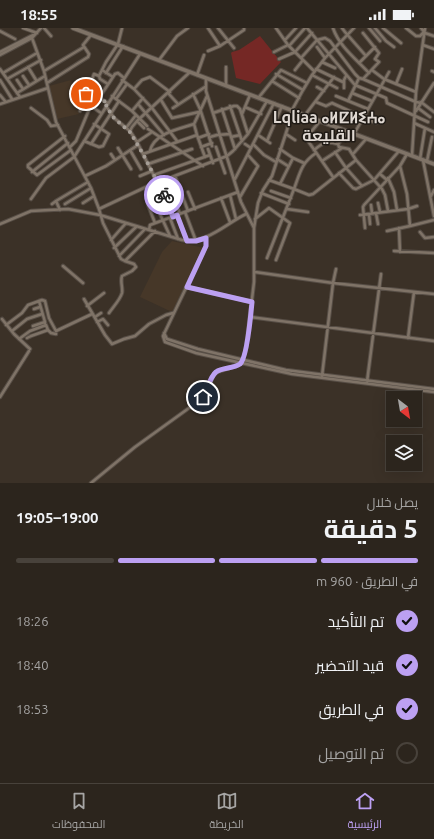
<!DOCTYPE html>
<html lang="ar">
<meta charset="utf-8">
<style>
:root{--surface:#2c251d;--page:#342d26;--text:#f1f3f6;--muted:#a6a5a4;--line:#48423b;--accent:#bca0f2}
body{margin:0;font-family:Ubuntu,Cairo,"Noto Sans Tifinagh",sans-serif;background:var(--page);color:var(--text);direction:rtl;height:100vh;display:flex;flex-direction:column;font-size:15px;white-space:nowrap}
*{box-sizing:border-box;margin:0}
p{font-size:13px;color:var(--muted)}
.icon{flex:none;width:22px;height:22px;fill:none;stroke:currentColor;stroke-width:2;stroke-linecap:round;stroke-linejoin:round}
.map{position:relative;height:455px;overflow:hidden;direction:ltr}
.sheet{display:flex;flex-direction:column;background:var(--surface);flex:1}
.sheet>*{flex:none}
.needle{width:26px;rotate:149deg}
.fabs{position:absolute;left:386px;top:363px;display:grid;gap:8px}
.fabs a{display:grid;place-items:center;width:36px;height:36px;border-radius:0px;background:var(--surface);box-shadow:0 4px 16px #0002,0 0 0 1px var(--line);font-size:20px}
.pin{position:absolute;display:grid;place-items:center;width:34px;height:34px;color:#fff;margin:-17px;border:2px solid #fff;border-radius:50%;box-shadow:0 1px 4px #0007}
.courier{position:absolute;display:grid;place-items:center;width:40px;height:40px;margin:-20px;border:3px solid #bca0f2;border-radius:50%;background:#fff;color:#222;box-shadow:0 1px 5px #0007}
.head em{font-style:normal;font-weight:700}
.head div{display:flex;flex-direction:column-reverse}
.head{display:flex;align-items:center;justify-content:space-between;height:68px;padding:0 16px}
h1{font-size:26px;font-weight:700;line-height:30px}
.bar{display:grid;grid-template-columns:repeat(4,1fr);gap:6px 4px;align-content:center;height:48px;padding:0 16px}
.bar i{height:5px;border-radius:3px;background:var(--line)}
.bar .active{background:var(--accent)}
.bar p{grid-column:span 4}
ol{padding:0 16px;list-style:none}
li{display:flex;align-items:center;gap:12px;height:44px}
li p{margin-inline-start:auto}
li .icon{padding:4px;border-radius:50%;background:var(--accent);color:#111;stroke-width:4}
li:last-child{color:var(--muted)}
li i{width:22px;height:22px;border:2px solid var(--line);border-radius:50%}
.status{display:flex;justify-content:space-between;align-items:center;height:28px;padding:0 20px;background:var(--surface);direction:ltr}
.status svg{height:11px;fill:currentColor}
.dock{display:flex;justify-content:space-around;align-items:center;height:56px;border-top:1px solid var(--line);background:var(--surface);font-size:11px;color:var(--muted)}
.dock a{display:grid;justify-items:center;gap:2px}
.dock .active{color:var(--accent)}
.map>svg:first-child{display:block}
</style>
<div class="status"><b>18:55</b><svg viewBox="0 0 49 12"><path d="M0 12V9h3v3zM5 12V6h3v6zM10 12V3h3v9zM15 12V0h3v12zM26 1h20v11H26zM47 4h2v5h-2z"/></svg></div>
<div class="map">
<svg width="434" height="455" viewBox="0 0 434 455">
<rect width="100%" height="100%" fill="#3b3127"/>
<path fill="#463728" d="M71,52L79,86L57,91L49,58Z
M172,213L204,220L172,284L140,269L162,224Z"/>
<path fill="#752825" d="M260,8L281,34L260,56L236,50L231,25L232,24L239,22Z"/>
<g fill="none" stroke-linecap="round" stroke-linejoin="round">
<defs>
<path id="minor" d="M23,0L37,5
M44,0L51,8
M208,0L220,18
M218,0L234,20
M276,0L288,17L314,43
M307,0L355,57L386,70L387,75L428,94
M333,0C339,18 356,31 369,45
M342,0L345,4L366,28
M369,0L380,13
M375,0L386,13L394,19
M383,0L401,15
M406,0L416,8H420L424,4
M421,0L425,5L434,8
M0,3L15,11
M32,10L44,43L56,94L91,160L99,181L103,195L121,231L125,233L155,203
M285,12L296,0
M423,17L434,21
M289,18L305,0
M317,19L325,30
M208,23L220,18L244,2V0
M0,24L33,7
M274,24L288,17
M0,27L32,10L41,0
M301,30L317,12L325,10L330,13L355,46L359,50L363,51L379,34L375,31L379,25L363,5
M279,31L295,24L312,5
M159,32L177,8L188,0
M322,34L335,40
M359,35L375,19
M28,39L36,52
M0,41L20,69
M316,41L343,54
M102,42L113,49
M295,42L303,32
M372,42L384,51L416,64
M44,43L84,19
M432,43L434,44
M3,45L37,25
M106,45L123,18
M276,46L303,62
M197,47L204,27
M312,47L337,60
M23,48L29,57
M99,48L106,34L118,16L122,0
M7,51L41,32
M206,51V63L241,174L254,200
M363,51L416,74L421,75
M0,52L12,71
M17,52L23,61
M122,52L134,61L142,52L150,49L170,64
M47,55L88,29L89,26L83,17L91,7
M396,56L402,41
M95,58L102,64
M226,58V39
M317,59L324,63
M344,60V52L346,48
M134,61L152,80L177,113
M17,65L45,48
M168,65L178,76
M352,65L372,73
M86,66L94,71
M193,66L200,81L212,118
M0,67L5,73
M112,68L132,83L147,98
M336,68L368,81
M259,69L272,53
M299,70L272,53L281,42L307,55
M116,71L127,56
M161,72L172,90L199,84
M348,73L359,50
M316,74L326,78L332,75L376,95
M421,74L434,84
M108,75L99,70L115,46L118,45L124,50
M0,76L48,60
M138,76L164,107
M91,78L101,85
M106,78L114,90L130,103L137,114L165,170L173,189
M230,78L242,113
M245,79L261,86
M31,80L47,92L51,98L58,97
M173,80L205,59
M418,80L430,89
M222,81L235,121
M80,83L94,46L99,48L100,51L108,56
M132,83L143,70
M416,83L434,55
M242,86L250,67
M305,87L334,49
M137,93L144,100
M320,93L306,110L333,149
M414,95L434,104
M126,100L136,87
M148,101L203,138
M130,103L132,99L137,93L190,44
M248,106L267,73
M286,106L295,112
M354,106L389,44
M197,107L205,129
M258,107L270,115
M65,108L28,137V139L37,147L71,122
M210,109L217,107L230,106
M231,109L240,107
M198,110L209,106
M84,113L99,119L103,118L109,106L94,96
M267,113L282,78
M137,114L152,104
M91,116L119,73
M245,116L251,120
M253,116L264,127L276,134
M338,116L348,104
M70,119L76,113L93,72L96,69L99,70
M201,119L212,115
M216,119L225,145
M118,120L131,141
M208,121L213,135
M130,122L141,141
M314,122C324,114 325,113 338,116L339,119L349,121L356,132L382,161L385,167L388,183
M150,123C154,105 179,101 194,96
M335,124L346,140L362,158
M111,126L115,132
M143,126L197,107L194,96L207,68
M353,126L366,111
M412,127L416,64L425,0
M293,130L304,135
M277,131L288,138
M420,131L425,100
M423,132L434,188
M322,133L342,120
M427,133L432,109
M148,136L192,121
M400,138L407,166L410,198L434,192
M32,144L68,115
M339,145L353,160L356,161L374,152L399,123
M380,146L387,152
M154,147L210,127
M85,148L106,138L138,117
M140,148L152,143
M175,148L188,183
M388,150L394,164L397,182
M235,151L274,75
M269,152L294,161C300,145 301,135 316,125
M178,156L172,159L171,162L180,186
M280,156L293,130L280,121
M271,163L291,170
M188,164L195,181
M261,165L289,176
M230,167L236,191
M431,168L434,162
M240,169L258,138L248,127
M221,170L230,194
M31,171L46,150L74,129L140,26
M56,173L88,154
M83,175L94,168
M155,175L170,208
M378,175L380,184
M52,176L56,173L60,182
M65,176L91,160
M148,177L155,195
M371,177L372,185
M99,181L148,158L227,128L233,123L248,106L240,81L237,78H234L213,85
M287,181L308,184
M185,184L196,213
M376,185L378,196
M369,186L370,196
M177,187L187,213
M360,187L408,181L417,178
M170,190L178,211
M255,191L269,180L290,195L276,232
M0,196L31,183L68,181L100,187L182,212C207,216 225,196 246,186
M365,200L363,179L364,177L400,138L407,126
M399,200L400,224
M149,202L150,197L238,164
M387,203L410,198
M420,204L425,210L434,209
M206,210V218L163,308L165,314L196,325L292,346L434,364
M111,212L126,195
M114,220L136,199
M394,223L434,225
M119,228L145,201
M267,230L294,161L309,167L313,166L356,132
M63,238L83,255
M255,244L333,255L434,266
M187,259L252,274
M84,271L105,307L112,316L124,311L135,308L149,296L166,287L173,285
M39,273L42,272L45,273L49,290L56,303L92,286
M87,278L104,265
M34,281L40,279
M109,285C113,279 120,272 122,265C123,259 120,254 122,248L132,243L136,239L134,236L125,233
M95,289L101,285
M250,289L434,313
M2,291L14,306L30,321
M97,294L103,291L108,297
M6,297L22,285L28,277L39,273L45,294
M33,298L45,294V295
M12,303L27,291L42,286
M164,305L167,311L198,321L286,342L434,361
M27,310L31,308L48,302L51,305L56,306
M408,310L414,264
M19,311L30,303L46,297L48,302
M322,348L333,255L336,241
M367,354L381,246
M0,369L29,323
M91,455L135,419L196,375L205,366L214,346L217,344L238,337L243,332L246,321L254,254V200L258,175L263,162L272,148L287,102L292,82L303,62L312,47L325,30L354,0"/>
<path id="secondary" d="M73,0L434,136"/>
</defs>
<use href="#minor" stroke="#574e46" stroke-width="4.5"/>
<use href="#secondary" stroke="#574e46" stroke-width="5.5"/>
<use href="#minor" stroke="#7f7367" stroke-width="2.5"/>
<use href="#secondary" stroke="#7f7367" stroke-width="3.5"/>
</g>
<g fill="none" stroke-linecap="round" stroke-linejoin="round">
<path stroke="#a69e96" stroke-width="4" stroke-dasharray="0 7.2" d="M86,66L94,71L96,69L108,75L106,78L114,90L130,104L143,126L164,167"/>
<path stroke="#bca0f2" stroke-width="5" d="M164,167L173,189L177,187L187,213H196L206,210V218L187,259L252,274C251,285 247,330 240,336C233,341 223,339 216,344C209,350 208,362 203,369"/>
</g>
<g text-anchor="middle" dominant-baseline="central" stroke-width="3" stroke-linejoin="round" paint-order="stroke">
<g font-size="16" font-weight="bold" fill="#dfd8d2" stroke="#1f1a15">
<text x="329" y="89">Lqliaa ⴰⵍⵇⵍⵉⵄⴰ<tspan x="329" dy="18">القليعة</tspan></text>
</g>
</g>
</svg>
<div class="fabs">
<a><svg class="needle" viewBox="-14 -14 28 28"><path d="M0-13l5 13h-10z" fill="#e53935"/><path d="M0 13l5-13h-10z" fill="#a6a5a4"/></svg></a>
<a><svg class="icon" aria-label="layers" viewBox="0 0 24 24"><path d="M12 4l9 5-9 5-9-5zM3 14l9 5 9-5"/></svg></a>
</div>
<div class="pin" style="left:86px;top:66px;background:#ea580c"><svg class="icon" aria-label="bag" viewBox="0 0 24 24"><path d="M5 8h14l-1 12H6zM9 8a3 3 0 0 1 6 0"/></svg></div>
<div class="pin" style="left:203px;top:369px;background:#1f2937"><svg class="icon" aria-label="home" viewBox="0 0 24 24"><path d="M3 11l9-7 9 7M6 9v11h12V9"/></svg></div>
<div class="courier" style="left:164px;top:167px"><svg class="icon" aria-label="bike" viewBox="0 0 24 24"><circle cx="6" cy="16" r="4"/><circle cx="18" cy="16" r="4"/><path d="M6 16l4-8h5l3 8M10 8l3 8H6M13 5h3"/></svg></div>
</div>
<section class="sheet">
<div class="head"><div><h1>5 دقيقة</h1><p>يصل خلال</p></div><em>19:00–19:05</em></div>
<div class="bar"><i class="active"></i><i class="active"></i><i class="active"></i><i></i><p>في الطريق · 960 m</p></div>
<ol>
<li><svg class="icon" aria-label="check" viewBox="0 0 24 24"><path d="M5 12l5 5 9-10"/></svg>تم التأكيد<p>18:26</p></li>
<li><svg class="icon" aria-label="check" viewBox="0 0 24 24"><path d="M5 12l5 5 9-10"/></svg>قيد التحضير<p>18:40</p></li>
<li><svg class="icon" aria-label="check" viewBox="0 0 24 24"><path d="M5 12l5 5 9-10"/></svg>في الطريق<p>18:53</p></li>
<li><i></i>تم التوصيل</li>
</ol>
</section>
<nav class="dock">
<a class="active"><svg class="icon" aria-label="home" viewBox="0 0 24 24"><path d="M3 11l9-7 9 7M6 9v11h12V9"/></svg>الرئيسية</a>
<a><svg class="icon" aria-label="map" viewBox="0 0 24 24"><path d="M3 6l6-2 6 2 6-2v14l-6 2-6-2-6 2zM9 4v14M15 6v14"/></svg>الخريطة</a>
<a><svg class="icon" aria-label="saved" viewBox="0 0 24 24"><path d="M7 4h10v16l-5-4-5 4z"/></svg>المحفوظات</a>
</nav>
